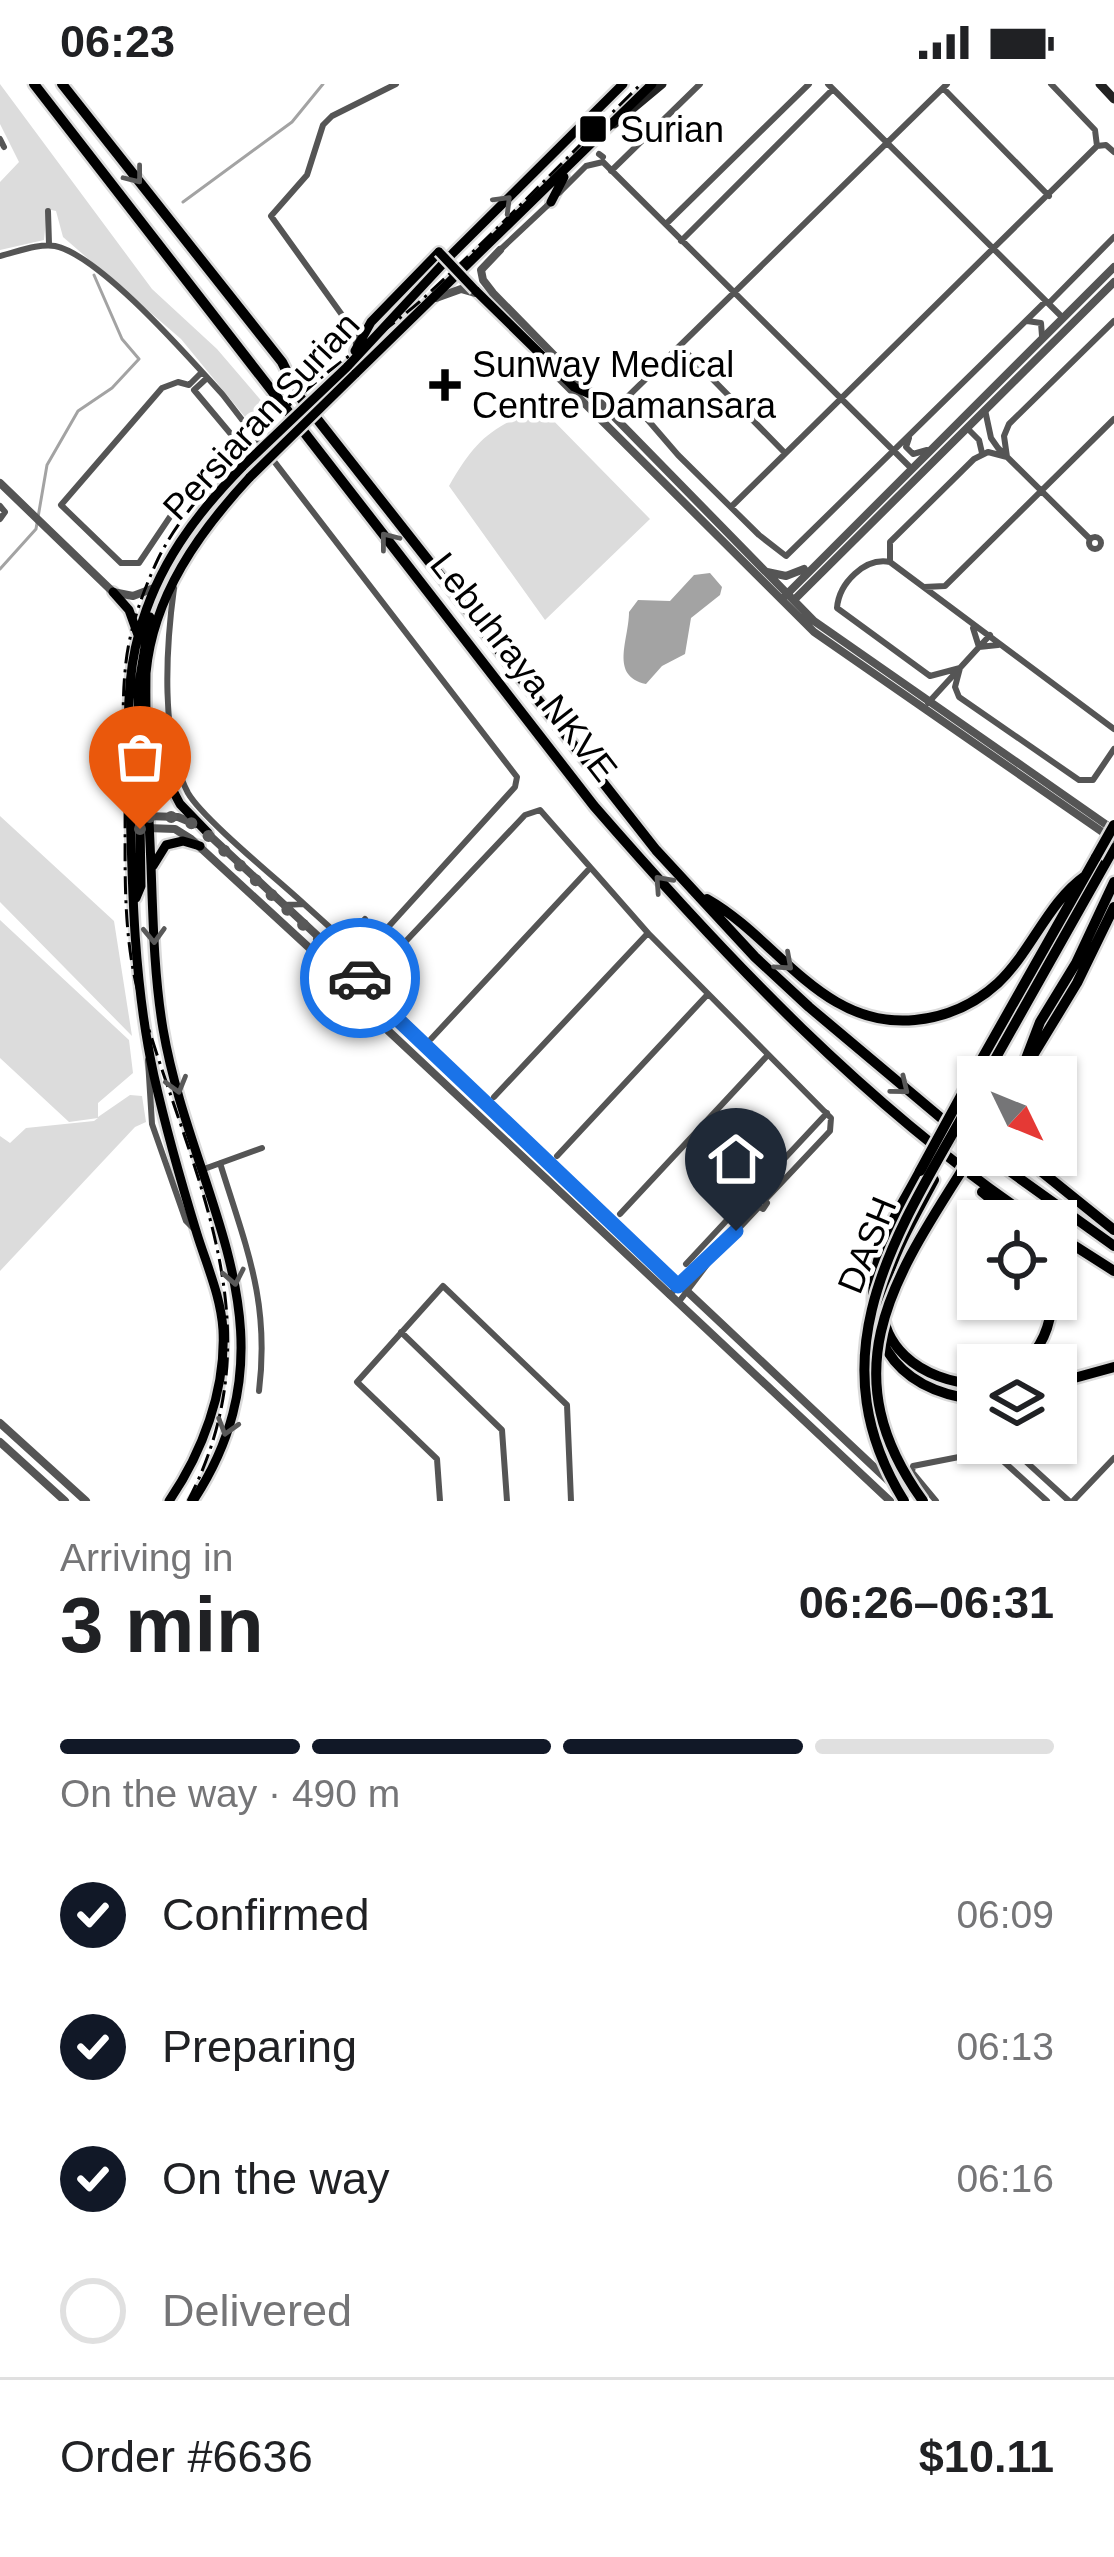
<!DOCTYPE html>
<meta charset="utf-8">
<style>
:root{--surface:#fff;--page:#f2f2f2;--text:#202124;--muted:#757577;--line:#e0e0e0;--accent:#111827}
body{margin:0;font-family:Arial,sans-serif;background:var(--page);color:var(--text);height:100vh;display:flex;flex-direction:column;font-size:45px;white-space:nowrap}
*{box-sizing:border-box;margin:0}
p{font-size:39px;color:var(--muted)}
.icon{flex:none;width:66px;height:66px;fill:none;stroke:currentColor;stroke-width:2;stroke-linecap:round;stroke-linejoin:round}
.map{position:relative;height:1417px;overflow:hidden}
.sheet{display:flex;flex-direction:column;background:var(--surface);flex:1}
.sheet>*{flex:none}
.needle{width:78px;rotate:133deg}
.fabs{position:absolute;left:957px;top:972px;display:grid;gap:24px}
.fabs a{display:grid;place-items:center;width:120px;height:120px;border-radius:0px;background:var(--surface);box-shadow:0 3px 9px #0004;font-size:60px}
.pin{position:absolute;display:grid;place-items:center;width:102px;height:102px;color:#fff;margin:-123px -51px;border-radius:50% 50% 50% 0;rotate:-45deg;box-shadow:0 0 12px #0007}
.pin .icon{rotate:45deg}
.courier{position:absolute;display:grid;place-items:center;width:120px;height:120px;margin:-60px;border:9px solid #1a73e8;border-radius:50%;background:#fff;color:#222;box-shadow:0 3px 15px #0007}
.summary em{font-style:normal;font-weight:800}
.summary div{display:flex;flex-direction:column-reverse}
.summary{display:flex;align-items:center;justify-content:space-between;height:204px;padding:0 60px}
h1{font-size:78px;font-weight:800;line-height:90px}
.bar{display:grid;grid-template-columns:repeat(4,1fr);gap:18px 12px;align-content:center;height:144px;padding:0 60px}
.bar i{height:15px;border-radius:9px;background:var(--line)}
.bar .current{background:var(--accent)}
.bar p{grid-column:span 4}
.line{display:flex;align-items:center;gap:30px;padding:0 60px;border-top:3px solid var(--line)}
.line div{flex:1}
ol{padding:0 60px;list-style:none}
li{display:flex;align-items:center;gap:36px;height:132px}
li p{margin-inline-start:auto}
li .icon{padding:12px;border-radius:50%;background:var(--accent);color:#fff;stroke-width:4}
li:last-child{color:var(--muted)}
li i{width:66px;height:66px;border:6px solid var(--line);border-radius:50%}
.status{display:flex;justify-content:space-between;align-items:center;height:84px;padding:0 60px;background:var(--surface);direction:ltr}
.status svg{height:33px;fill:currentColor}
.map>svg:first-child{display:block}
</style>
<div class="status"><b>06:23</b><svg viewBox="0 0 49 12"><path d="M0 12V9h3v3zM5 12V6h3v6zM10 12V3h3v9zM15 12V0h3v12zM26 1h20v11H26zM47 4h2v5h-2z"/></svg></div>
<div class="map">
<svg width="1114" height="1417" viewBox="0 0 1114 1417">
<rect width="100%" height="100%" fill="#fff"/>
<path fill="#dcdcdc" d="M0,0L152,205L217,265L271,328L254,344L181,255L63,153L56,127L47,125L44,156L0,166V98L19,78L0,40Z
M541,324L650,435L545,536L449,402C476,355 491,343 541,324Z
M0,732L114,837L132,952L0,818Z
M0,836L129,956L133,989L98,1019V1033L130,1011L142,1012L146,1038L135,1043L0,1187V1052L10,1059L26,1044L94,1037L98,1034L69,1038L0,974Z"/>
<path fill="#a3a3a3" d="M710,489L722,503L720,511L691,534L685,570L662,582L646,600C609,592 629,556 629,528L638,516L670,517L694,491Z"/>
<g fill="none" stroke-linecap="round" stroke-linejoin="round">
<path stroke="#a3a3a3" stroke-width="3" d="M183,118L292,38L323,0
M0,485L36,445L47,381L78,327L112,304L139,275L122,255L94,191"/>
<defs>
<path id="primary" d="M551,118L564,93
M475,206L574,303L594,312
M355,267L371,238L439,168
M347,283L453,169L623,0
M355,290L652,0
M113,508L129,526L138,551
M149,661L180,720L208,749
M153,782L166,761L183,757L200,762
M136,814L141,802L138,605L150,533
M169,1417C202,1369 226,1306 223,1246C221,1213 207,1182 197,1150C181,1098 166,1045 154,992C134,901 132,805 130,712C129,658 124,602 139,549C157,482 195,431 243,382
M193,1417C304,1248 192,1114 163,945C154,891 153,836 151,781C148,717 145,653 146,589C153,512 199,448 250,393"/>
<path id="motorway" d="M34,0L594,722C728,876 867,1023 1036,1137
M62,0L282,278L299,312L656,766L755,873L809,923L978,1065
M707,815C778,855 822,945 915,936C946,933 975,920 998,899C1031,868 1048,818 1085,792
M1029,978L1077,899L1114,823
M985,993L1114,764
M1019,993L1040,938L1076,879L1114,798
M962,1010L1096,773
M977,1019L978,1017
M987,1071L1114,1162
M1032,1071L1042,1088L1114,1146
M920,1087C907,1112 890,1137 882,1163C855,1246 891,1306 978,1316
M934,1096C917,1128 896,1163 886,1198C869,1261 923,1298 978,1300
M982,1108L1017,1137
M1056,1150L1114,1187
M1022,1281C1042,1264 1051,1241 1052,1215
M1056,1299L1114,1283"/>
</defs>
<use href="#primary" stroke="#dbdbdb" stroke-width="14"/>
<use href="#motorway" stroke="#dbdbdb" stroke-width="15"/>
<path stroke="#555" stroke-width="6" d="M828,0L1063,234
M943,4L1049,112
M0,55L4,63
M1097,62L1106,61L1114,68
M599,70L603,73
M611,87L700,0
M559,109L586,82L603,78L911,384
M48,127L49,160
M666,140L809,0
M681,157L833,5
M500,166L550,119
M0,172C17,168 39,159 55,162C101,172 190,275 223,311L517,693L515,703L342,894
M1049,219L1114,153
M1027,237L1041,239L1042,252
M356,261L355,249L271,132L307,91L323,41L332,32L396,0
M680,262L785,369
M202,288L189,301L178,298L162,304L61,421L121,479H139L186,409L235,355L194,306L207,294
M628,313L678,371L759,451L786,472L1046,217
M985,326L991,354L998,364L1090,455
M611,329L947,0
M619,337L630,327L639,325
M967,344L979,356L982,369
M909,354L906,363L913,370L927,366
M1007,373L1004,352L1009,340L1114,237
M0,422L5,428L0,435
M731,423L1097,62L1095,46L1051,0
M1089 459a6 6 0 1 1 12 0a6 6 0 1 1-12 0Z
M890,478L1114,645
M890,478C865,473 839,499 837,524L930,592L960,584
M890,478V458L974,375L988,368L1007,373
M924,503L945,502L1114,335
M174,504C166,563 160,656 188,709C203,735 278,796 304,820
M973,544L979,563L998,561
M960,584L955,603L959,613L1079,696H1093L1114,665
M928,619L990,551
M284,821L304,820L345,857L365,835
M373,892L525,731L540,726L648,849L831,1034L830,1047L765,1116
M431,955L590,784
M148,976L152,1040L186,1137L194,1145
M494,1013L648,849
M557,1072L708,910
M220,1079C246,1163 270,1217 259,1307
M204,1085L262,1064
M761,1115L767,1119L763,1125L756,1121Z
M620,1130L767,972
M686,1180L827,1029
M669,1211L712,1172
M678,1219L715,1170L758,1124
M401,1248L502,1346L507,1417
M992,1367L1047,1417
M440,1417L437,1375L357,1298L443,1202L567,1321L571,1417
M936,1417L912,1388L913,1382L1010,1363L1069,1417
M1073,1417L1114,1374"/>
<path stroke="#555" stroke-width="8" d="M500,166L481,186L483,196L493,209L814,537L1114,746
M436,214L461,205L475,209
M557,292L814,548L1114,756
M0,399L113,508L133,512L154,504
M767,488L786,492L804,485
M785,512L1114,183
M794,516L1114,198
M146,732L178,733L195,740
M147,744L175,745L191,755L342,894L381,940L890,1417
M207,749L352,884L388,926L892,1400
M0,1339L86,1417
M0,1358L65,1417"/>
<path stroke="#222" stroke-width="9" d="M1100,0L1114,15
M614,40L662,0"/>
<use href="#primary" stroke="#000" stroke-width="9"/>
<use href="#motorway" stroke="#000" stroke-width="10"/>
<path stroke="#000" stroke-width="3" stroke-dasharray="18 6 3 6" stroke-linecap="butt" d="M188,1417C281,1238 188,1087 139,912C121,845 126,774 125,705C124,663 121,620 126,578C130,543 143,507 158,475C189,411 273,333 328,288C361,262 397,239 428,210C501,143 570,70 641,0"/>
<defs>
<path id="primary-bridge" d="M439,168L475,206
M243,382L347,283
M250,393L355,290"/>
<path id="motorway-bridge" d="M1096,773L1114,741
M920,1087L962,1010
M904,1417C810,1265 903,1140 978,1005
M923,1417C823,1279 903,1182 978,1061"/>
</defs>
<use href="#primary-bridge" stroke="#dbdbdb" stroke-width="14" stroke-linecap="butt"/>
<use href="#motorway-bridge" stroke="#dbdbdb" stroke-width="15" stroke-linecap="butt"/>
<use href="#primary-bridge" stroke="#000" stroke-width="9"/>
<use href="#motorway-bridge" stroke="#000" stroke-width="10"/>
</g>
<defs><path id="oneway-chevron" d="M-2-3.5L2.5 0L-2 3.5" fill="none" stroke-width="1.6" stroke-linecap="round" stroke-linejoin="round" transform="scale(3)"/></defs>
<g stroke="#595959">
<use href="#oneway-chevron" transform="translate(135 92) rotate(52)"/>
<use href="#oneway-chevron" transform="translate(504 119) rotate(-45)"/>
<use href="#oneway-chevron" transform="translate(388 456) rotate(-128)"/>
<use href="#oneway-chevron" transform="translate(662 799) rotate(-132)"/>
<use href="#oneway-chevron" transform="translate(154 851) rotate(88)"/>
<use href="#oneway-chevron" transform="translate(785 879) rotate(42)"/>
<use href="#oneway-chevron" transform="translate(177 1001) rotate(74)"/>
<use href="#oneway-chevron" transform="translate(901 1003) rotate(39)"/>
<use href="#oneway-chevron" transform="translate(234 1193) rotate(79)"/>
<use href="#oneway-chevron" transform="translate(227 1343) rotate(107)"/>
</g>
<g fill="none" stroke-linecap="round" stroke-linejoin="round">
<path stroke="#595959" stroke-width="12" stroke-dasharray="0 21.6" d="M140,745V733H178L199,743L360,894"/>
<path stroke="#1a73e8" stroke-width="15" d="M360,894L388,926L678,1202L736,1147"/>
</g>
<g fill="#000" stroke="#fff" stroke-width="4.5">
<rect x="578" y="30" width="30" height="30" rx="6"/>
<path d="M439 283h12v12h12v12h-12v12h-12v-12h-12v-12h12z"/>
</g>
<g text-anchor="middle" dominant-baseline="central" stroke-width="9" stroke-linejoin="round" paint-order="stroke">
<g font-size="36" fill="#000" stroke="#fff" text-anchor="start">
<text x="620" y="45">Surian</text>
<text x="472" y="280">Sunway Medical<tspan x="472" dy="41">Centre Damansara</tspan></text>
</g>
<g font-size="36" fill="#000" stroke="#fff">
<text transform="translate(261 332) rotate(-47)">Persiaran Surian</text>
<text transform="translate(524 583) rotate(52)">Lebuhraya NKVE</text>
<text transform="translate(867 1161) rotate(-68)">DASH</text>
</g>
</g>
</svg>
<div class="fabs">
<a><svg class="needle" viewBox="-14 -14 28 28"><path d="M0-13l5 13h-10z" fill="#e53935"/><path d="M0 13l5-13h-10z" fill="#757577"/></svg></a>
<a><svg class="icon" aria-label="locate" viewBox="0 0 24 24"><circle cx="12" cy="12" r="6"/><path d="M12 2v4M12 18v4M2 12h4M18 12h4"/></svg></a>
<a><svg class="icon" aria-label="layers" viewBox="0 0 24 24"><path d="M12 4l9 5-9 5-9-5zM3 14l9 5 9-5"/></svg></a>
</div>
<div class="pin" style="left:140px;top:745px;background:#ea580c"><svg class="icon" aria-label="bag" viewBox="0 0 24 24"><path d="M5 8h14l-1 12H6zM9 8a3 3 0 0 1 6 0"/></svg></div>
<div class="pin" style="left:736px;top:1147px;background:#1f2937"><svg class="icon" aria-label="home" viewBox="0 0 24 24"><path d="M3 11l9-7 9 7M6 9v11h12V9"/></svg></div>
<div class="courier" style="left:360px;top:894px"><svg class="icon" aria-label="car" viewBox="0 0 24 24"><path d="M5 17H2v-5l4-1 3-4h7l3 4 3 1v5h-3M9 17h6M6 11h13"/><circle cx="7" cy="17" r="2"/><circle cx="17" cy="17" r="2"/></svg></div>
</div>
<section class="sheet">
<div class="summary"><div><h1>3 min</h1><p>Arriving in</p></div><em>06:26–06:31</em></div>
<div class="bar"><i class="current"></i><i class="current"></i><i class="current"></i><i></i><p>On the way · 490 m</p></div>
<ol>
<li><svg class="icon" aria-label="check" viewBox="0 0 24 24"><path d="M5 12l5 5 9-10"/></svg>Confirmed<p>06:09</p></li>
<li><svg class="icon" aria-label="check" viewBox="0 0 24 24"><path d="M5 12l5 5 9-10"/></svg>Preparing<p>06:13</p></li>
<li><svg class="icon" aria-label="check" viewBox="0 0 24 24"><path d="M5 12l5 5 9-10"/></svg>On the way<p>06:16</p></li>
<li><i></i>Delivered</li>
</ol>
<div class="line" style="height:156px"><div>Order #6636</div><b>$10.11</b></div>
</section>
